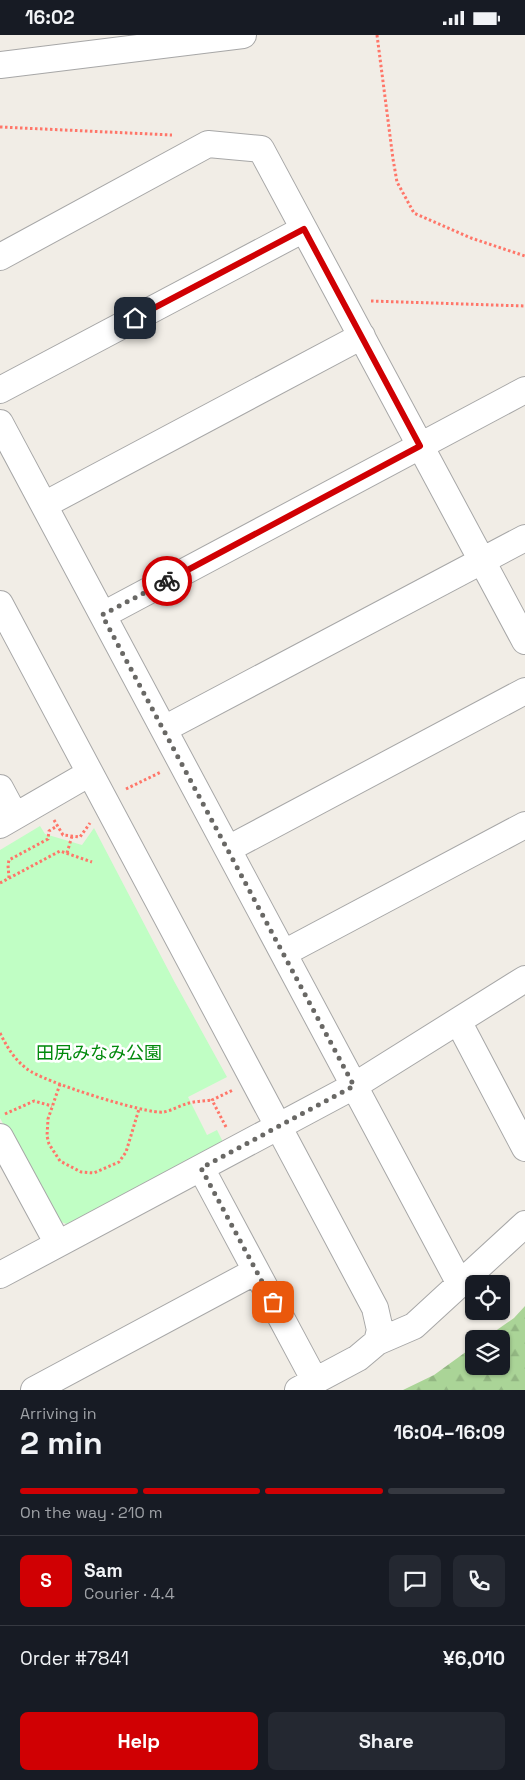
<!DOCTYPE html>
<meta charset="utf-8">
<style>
:root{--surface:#171b24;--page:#242831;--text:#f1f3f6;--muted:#9ea1a6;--line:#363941;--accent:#d00003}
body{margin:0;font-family:"Space Grotesk","Noto Sans JP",sans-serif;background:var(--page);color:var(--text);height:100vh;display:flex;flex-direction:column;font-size:19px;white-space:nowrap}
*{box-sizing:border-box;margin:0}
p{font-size:16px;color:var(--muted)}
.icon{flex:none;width:28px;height:28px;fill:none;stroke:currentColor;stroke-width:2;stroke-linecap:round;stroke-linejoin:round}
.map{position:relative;height:1355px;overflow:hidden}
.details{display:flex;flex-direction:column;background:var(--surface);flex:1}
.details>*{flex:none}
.controls{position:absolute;left:465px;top:1240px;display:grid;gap:10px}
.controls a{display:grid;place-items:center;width:45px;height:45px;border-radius:8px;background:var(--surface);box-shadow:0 1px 4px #0004;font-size:25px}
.pin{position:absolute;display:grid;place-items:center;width:42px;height:42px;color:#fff;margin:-21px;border-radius:10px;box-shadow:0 2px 8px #0006}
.courier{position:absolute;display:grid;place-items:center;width:50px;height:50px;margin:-25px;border:4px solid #d00003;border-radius:50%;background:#fff;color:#222;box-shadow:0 1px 6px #0007}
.headline em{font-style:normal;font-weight:700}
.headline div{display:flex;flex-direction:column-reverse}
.headline{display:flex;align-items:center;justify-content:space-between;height:85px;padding:0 20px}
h1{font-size:32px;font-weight:700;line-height:38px}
.bar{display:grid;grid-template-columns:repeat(4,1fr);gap:8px 5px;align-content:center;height:60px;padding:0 20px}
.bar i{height:6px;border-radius:4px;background:var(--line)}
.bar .active{background:var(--accent)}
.bar p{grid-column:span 4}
.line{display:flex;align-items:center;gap:12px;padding:0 20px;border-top:1px solid var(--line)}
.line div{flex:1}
.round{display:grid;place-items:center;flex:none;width:52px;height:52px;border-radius:8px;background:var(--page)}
.cta{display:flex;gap:10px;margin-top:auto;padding:10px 20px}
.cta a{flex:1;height:58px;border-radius:8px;background:var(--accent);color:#fff;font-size:20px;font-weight:700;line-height:58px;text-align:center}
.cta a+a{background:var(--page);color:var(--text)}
.status{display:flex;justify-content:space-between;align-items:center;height:35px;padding:0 25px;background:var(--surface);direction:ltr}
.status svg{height:14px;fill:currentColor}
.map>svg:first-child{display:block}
</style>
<div class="status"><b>16:02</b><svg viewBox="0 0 49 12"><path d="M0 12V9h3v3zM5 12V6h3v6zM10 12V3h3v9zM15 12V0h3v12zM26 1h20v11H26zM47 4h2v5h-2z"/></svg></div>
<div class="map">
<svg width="525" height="1355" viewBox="0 0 525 1355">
<defs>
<pattern id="forest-firs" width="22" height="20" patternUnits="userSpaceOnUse" patternTransform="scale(1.25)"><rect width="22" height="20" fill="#aad497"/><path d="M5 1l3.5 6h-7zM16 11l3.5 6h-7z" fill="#92b682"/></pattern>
</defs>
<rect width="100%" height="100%" fill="#f1ede6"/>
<path fill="url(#forest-firs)" d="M525,1271V1355H403L434,1340L474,1311V1331H501V1304H484L514,1283Z"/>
<path fill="#c0fec4" d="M40,791L45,799L82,810L94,793L174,946L227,1042L188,1062L207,1100L217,1095L223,1107L69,1190L54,1184L0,1083V815Z"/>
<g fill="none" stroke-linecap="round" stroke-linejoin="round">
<defs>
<path id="minor" d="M0,30L243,0
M0,222L208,109L261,114L525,606
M0,355L304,194
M0,388L460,1249
M44,470L362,301
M0,569L375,1273L380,1295L377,1307
M103,580L525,355
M164,694L525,503
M0,753L15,781
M0,790L90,738
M228,814L525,656
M284,918L525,790
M458,986L525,1113
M0,1102L58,1209
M201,1133L315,1346
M0,1240L354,1051L525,944
M34,1355L256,1236
M298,1355L358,1323L377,1307L414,1291L525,1189"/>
</defs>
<use href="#minor" stroke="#a7a7a7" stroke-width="28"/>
<path stroke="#ff7669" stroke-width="3" stroke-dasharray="2.5 2.5" stroke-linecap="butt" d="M377,0L393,124L397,147L414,178L471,203L525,221
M0,92L172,100
M371,266L525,271
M126,754L161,737
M54,785L63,800L80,802L90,788
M67,818L72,801
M9,843L8,830L9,825L48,804L49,796L57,791
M0,848L60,816L92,827
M0,998C7,1012 14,1024 27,1034C41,1046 148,1080 164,1077C173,1075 181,1070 189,1068C197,1066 205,1066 212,1065
M60,1049L48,1084L47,1101L49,1109L60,1126L81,1137L94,1138L119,1127L126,1117L139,1074
M5,1079L34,1066L52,1071
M226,1092L212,1065L233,1055"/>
<use href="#minor" stroke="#fff" stroke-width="26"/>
</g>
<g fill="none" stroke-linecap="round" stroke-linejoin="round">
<path stroke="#696865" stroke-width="5" stroke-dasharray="0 9" d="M167,546L102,580L354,1051L201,1133L273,1267"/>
<path stroke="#d00003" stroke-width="6" d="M135,283L304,194L420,411L167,546"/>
</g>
<g text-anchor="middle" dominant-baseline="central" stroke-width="5" stroke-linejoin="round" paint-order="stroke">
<g font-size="18" fill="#028a0c" stroke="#fff">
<text x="99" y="1017">田尻みなみ公園</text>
</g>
</g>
</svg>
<div class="controls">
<a><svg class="icon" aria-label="locate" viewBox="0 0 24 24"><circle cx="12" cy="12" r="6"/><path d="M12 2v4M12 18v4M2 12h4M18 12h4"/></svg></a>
<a><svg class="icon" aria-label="layers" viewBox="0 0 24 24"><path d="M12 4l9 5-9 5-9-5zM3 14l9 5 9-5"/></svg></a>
</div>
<div class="pin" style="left:273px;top:1267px;background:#ea580c"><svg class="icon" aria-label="bag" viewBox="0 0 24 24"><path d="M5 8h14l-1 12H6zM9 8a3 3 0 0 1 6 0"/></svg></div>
<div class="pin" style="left:135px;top:283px;background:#1f2937"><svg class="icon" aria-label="home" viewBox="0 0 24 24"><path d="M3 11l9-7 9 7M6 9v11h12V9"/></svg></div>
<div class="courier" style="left:167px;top:546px"><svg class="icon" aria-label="bike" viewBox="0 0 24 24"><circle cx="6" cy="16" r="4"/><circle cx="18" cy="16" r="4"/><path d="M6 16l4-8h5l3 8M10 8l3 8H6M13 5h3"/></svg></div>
</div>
<section class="details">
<div class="headline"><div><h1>2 min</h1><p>Arriving in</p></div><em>16:04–16:09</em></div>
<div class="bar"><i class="active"></i><i class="active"></i><i class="active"></i><i></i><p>On the way · 210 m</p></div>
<div class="line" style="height:90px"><b class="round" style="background:var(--accent);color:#fff">S</b><div><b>Sam</b><p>Courier · 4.4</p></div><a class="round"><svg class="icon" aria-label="chat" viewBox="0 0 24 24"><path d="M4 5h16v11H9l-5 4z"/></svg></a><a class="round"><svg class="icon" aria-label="phone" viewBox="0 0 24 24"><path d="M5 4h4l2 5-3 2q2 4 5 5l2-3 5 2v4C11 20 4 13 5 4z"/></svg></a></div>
<div class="line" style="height:65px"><div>Order #7841</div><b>¥6,010</b></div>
<div class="cta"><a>Help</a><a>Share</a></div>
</section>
